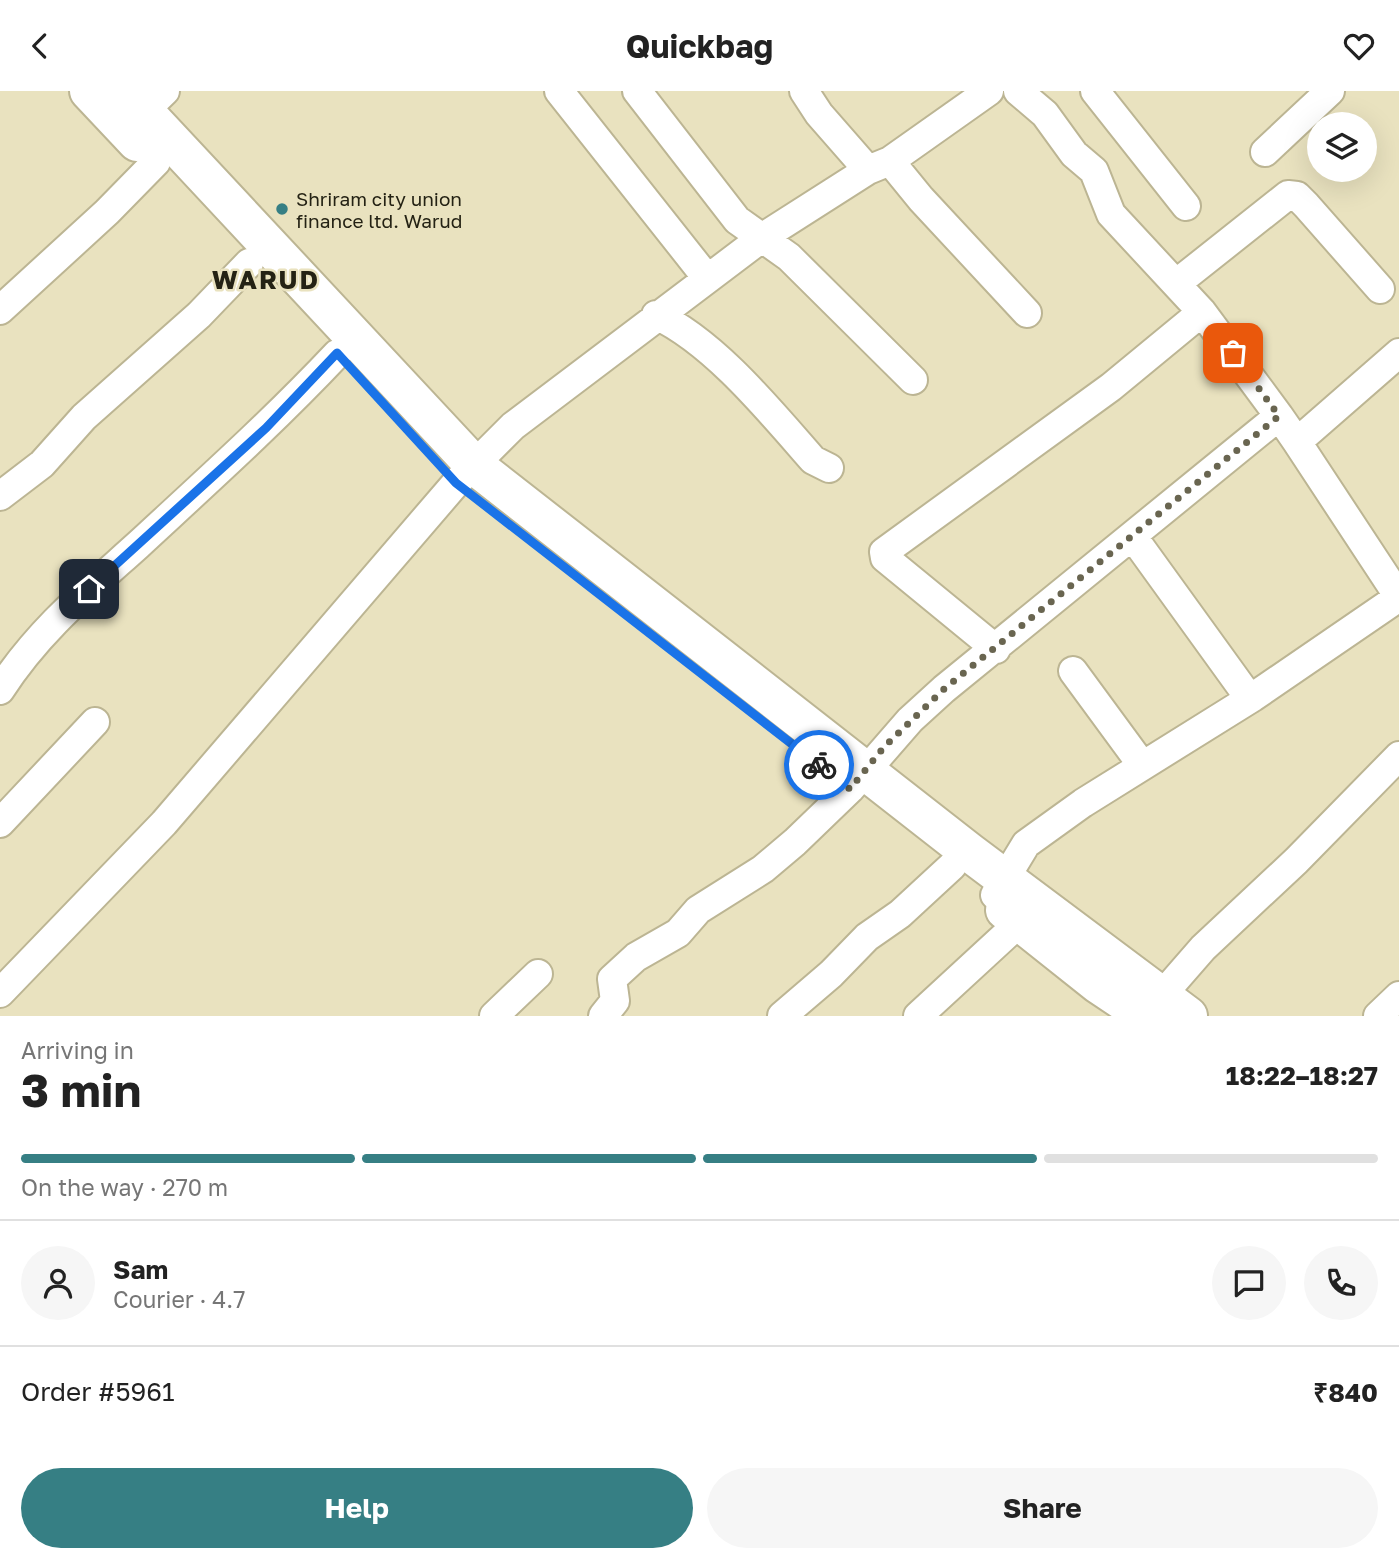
<!DOCTYPE html>
<meta charset="utf-8">
<style>
:root{--surface:#fff;--page:#f6f6f6;--text:#222;--muted:#767676;--line:#e0e0e0;--accent:#367f84}
body{margin:0;font-family:"Golos Text",sans-serif;background:var(--page);color:var(--text);height:100vh;display:flex;flex-direction:column;font-size:26px;white-space:nowrap}
*{box-sizing:border-box;margin:0}
p{font-size:23px;color:var(--muted)}
.icon{flex:none;width:38px;height:38px;fill:none;stroke:currentColor;stroke-width:2;stroke-linecap:round;stroke-linejoin:round}
.map{position:relative;height:925px;overflow:hidden}
.side{display:flex;flex-direction:column;background:var(--surface);flex:1}
.side>*{flex:none}
.tools{position:absolute;left:1307px;top:21px;display:grid;gap:14px}
.tools a{display:grid;place-items:center;width:70px;height:70px;border-radius:50%;background:var(--surface);box-shadow:0 7px 28px #0002;font-size:35px}
.pin{position:absolute;display:grid;place-items:center;width:60px;height:60px;color:#fff;margin:-30px;border-radius:14px;box-shadow:0 4px 10px #0006}
.courier{position:absolute;display:grid;place-items:center;width:70px;height:70px;margin:-35px;border:5px solid #1a73e8;border-radius:50%;background:#fff;color:#222;box-shadow:0 2px 9px #0007}
.head em{font-style:normal;font-weight:700}
.head div{display:flex;flex-direction:column-reverse}
.head{display:flex;align-items:center;justify-content:space-between;height:119px;padding:0 21px}
h1{font-size:46px;font-weight:700;line-height:52px}
.bar{display:grid;grid-template-columns:repeat(4,1fr);gap:10px 7px;align-content:center;height:84px;padding:0 21px}
.bar i{height:9px;border-radius:5px;background:var(--line)}
.bar .on{background:var(--accent)}
.bar p{grid-column:span 4}
.line{display:flex;align-items:center;gap:18px;padding:0 21px;border-top:2px solid var(--line)}
.line div{flex:1}
.round{display:grid;place-items:center;flex:none;width:74px;height:74px;border-radius:37px;background:var(--page)}
.cta{display:flex;gap:14px;margin-top:auto;padding:14px 21px}
.cta a{flex:1;height:80px;border-radius:42px;background:var(--accent);color:#fff;font-size:28px;font-weight:700;line-height:80px;text-align:center}
.cta a+a{background:var(--page);color:var(--text)}
header{display:flex;justify-content:space-between;align-items:center;height:91px;padding:0 21px;background:var(--surface);font-size:32px;font-weight:700}
.map>svg:first-child{display:block}
</style>
<header><svg class="icon" aria-label="back" viewBox="0 0 24 24"><path d="M15 5l-7 7 7 7"/></svg>Quickbag<svg class="icon" aria-label="heart" viewBox="0 0 24 24"><path d="M12 20l-8-8c-3-5 5-10 8-4 3-6 11-1 8 4z"/></svg></header>
<div class="map">
<svg width="1399" height="925" viewBox="0 0 1399 925">
<rect width="100%" height="100%" fill="#e9e2bf"/>
<g fill="none" stroke-linecap="round" stroke-linejoin="round">
<defs>
<path id="minor" d="M559,0L707,187
M637,0L737,129L789,166L913,289
M804,0L819,23L868,79
M1018,0L1045,23L1074,63L1094,80L1111,123L1202,221L1279,325
M1095,0L1186,115
M130,34L165,0
M1265,61L1330,0
M890,70L921,108L1027,222
M1177,192L1288,104L1297,105L1306,114L1380,198
M0,219L107,121L156,71
M656,224C714,251 770,320 813,369L829,377
M1297,351L1399,506
M0,405L42,373L84,326L199,224L249,172
M1133,446L1250,608
M996,558L885,467L884,461L1111,296L1202,221
M1073,580L1142,674
M0,599C38,540 87,500 138,454C206,391 274,330 337,263
M0,732L95,631
M995,804L1026,753L1083,712L1253,606L1399,506
M0,902L164,732L456,392L513,335L763,146L868,79L890,70L989,0
M1149,919L1203,857L1296,770L1399,665
M494,925L538,883
M603,925L615,910L612,888L636,866L678,842L698,819L763,778L795,751L850,698L910,629L944,598L1279,325L1297,351L1399,262
M782,925L831,883L867,846L900,823L952,775
M918,925L1020,831
M1378,925L1399,905"/>
<path id="highway" d="M89,0L137,51
M125,0L474,374L969,761L1188,925
M1005,819L1098,893L1146,925"/>
</defs>
<use href="#minor" stroke="#bcb593" stroke-width="32"/>
<use href="#highway" stroke="#bcb593" stroke-width="42"/>
<use href="#minor" stroke="#fff" stroke-width="28"/>
<use href="#highway" stroke="#fff" stroke-width="38"/>
</g>
<g fill="none" stroke-linecap="round" stroke-linejoin="round">
<path stroke="#696550" stroke-width="7" stroke-dasharray="0 12.6" d="M819,674L850,698L884,656L944,598L1279,325L1233,262"/>
<path stroke="#1a73e8" stroke-width="9" d="M89,498L266,337L337,262L456,392L819,674"/>
</g>
<circle fill="#367f84" stroke="#e9e2bf" stroke-width="2.5" cx="282" cy="118" r="7"/>
<g text-anchor="middle" dominant-baseline="central" stroke-width="5" stroke-linejoin="round" paint-order="stroke">
<g font-size="19" fill="#242214" stroke="#e9e2bf" text-anchor="start">
<text x="296" y="107">Shriram city union<tspan x="296" dy="22">finance ltd. Warud</tspan></text>
</g>
<g font-size="26" font-weight="bold" letter-spacing="2" fill="#242214" stroke="#e9e2bf">
<text x="266" y="188">WARUD</text>
</g>
</g>
</svg>
<div class="tools">
<a><svg class="icon" aria-label="layers" viewBox="0 0 24 24"><path d="M12 4l9 5-9 5-9-5zM3 14l9 5 9-5"/></svg></a>
</div>
<div class="pin" style="left:1233px;top:262px;background:#ea580c"><svg class="icon" aria-label="bag" viewBox="0 0 24 24"><path d="M5 8h14l-1 12H6zM9 8a3 3 0 0 1 6 0"/></svg></div>
<div class="pin" style="left:89px;top:498px;background:#1f2937"><svg class="icon" aria-label="home" viewBox="0 0 24 24"><path d="M3 11l9-7 9 7M6 9v11h12V9"/></svg></div>
<div class="courier" style="left:819px;top:674px"><svg class="icon" aria-label="bike" viewBox="0 0 24 24"><circle cx="6" cy="16" r="4"/><circle cx="18" cy="16" r="4"/><path d="M6 16l4-8h5l3 8M10 8l3 8H6M13 5h3"/></svg></div>
</div>
<section class="side">
<div class="head"><div><h1>3 min</h1><p>Arriving in</p></div><em>18:22–18:27</em></div>
<div class="bar"><i class="on"></i><i class="on"></i><i class="on"></i><i></i><p>On the way · 270 m</p></div>
<div class="line" style="height:126px"><a class="round"><svg class="icon" aria-label="person" viewBox="0 0 24 24"><circle cx="12" cy="8" r="4"/><path d="M4 21q1-7 8-7t8 7"/></svg></a><div><b>Sam</b><p>Courier · 4.7</p></div><a class="round"><svg class="icon" aria-label="chat" viewBox="0 0 24 24"><path d="M4 5h16v11H9l-5 4z"/></svg></a><a class="round"><svg class="icon" aria-label="phone" viewBox="0 0 24 24"><path d="M5 4h4l2 5-3 2q2 4 5 5l2-3 5 2v4C11 20 4 13 5 4z"/></svg></a></div>
<div class="line" style="height:91px"><div>Order #5961</div><b>₹840</b></div>
<div class="cta"><a>Help</a><a>Share</a></div>
</section>
